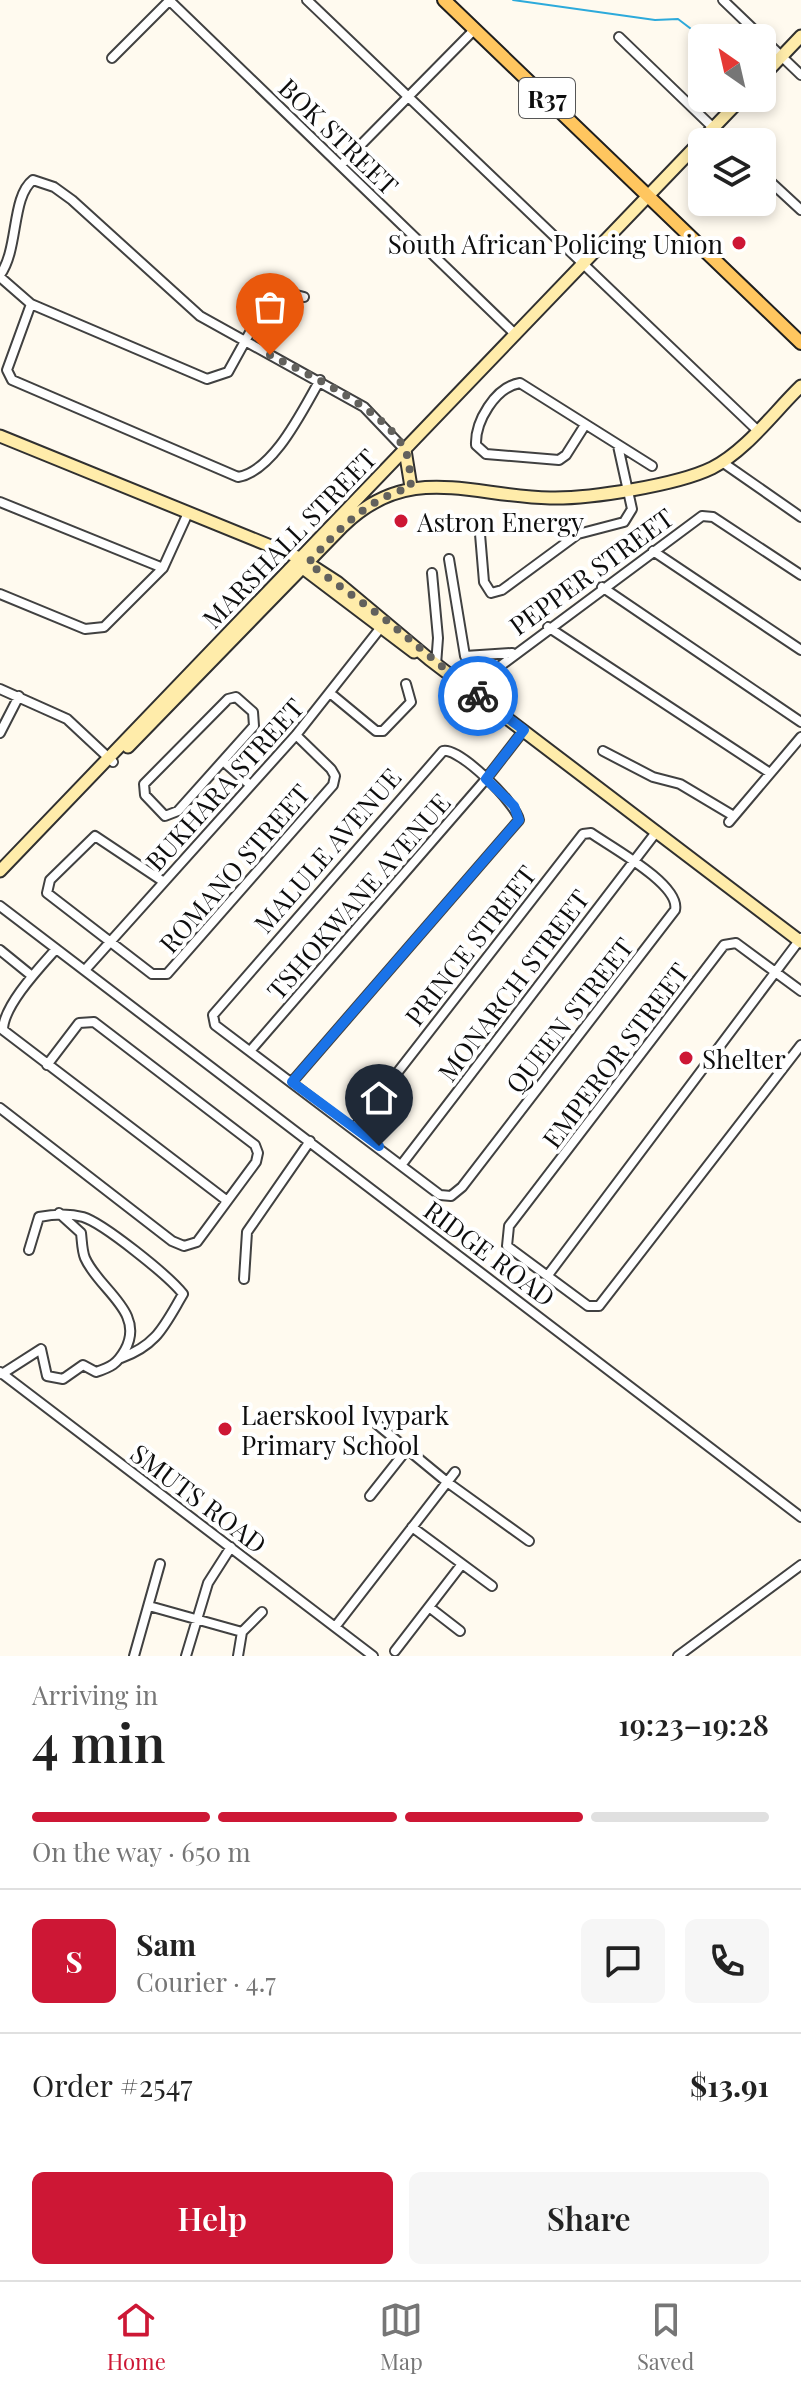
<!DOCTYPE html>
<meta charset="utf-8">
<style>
:root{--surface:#fff;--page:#f6f6f6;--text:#222;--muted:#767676;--line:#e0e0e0;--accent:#cd1735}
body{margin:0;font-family:"Playfair Display",serif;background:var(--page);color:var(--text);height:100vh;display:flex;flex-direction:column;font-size:30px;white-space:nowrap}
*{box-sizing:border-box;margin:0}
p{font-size:26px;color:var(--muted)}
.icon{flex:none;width:44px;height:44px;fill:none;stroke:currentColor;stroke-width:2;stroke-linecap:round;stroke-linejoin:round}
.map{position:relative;height:1656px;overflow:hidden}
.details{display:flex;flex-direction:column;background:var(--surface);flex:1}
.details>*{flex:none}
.needle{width:52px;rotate:326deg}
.tools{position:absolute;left:688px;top:24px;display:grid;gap:16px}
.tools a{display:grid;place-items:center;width:88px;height:88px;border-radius:12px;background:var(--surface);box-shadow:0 4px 12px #0003;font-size:40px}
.pin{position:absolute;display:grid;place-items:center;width:68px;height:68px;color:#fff;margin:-82px -34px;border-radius:50% 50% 50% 0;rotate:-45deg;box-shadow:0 0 8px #0007}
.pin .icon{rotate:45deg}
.courier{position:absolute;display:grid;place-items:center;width:80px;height:80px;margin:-40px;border:6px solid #1a73e8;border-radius:50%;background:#fff;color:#222;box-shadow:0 2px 10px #0007}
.overview em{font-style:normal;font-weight:600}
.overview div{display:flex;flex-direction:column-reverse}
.overview{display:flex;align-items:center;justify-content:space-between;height:136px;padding:0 32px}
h1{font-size:52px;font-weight:600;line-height:60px}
.bar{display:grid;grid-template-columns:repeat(4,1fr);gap:12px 8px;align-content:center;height:96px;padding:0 32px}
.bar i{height:10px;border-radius:6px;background:var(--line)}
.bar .active{background:var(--accent)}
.bar p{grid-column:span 4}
.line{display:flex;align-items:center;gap:20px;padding:0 32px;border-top:2px solid var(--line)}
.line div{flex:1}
.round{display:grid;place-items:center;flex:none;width:84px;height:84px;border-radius:12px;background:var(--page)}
.button{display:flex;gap:16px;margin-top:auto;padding:16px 32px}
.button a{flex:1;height:92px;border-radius:12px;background:var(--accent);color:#fff;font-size:32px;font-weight:600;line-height:92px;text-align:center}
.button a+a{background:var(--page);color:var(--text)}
.tabs{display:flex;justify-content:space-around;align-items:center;height:112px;border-top:2px solid var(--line);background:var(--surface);font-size:22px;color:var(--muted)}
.tabs a{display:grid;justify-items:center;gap:4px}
.tabs .active{color:var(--accent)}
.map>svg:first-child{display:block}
</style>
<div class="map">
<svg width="801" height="1656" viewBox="0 0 801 1656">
<rect width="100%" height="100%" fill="#fffaef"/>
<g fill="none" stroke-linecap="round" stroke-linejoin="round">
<path stroke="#2daadb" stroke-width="2" d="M513,0L655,20L678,19L703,38"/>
<defs>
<path id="street" d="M169,0L516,335
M307,0L757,430
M723,0L801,75
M619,37L728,142
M112,58L169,1
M341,165L475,29
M762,174L801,210
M0,275C19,249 11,197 33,180L54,187L72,200L200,316L364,407L405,450
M0,277L31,304L207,379L228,372L274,289L304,297
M31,304L7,370L12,380L238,477C274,471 303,409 320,380
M585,425L566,455L559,460L486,454L476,445C475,422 495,387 520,383L652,466
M722,462L801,517
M0,502L163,568
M480,534L484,582L491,593L502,590L578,534L624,522L632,509L618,446
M653,551L801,650
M449,559L465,656L512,653
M432,573L438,638L436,665
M602,587L801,722
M0,594L85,629L104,627L163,568L188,513
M548,627L770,773
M0,689L67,719L113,762
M468,690L702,516L713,517L801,575
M330,693L376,731H383L411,702L406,684
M236,697L253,712L254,726L178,811L165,816L145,795L144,784L228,699Z
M0,733L19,696
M603,751L653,777L680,784L732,815
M223,761L249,784
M729,822L801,737
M164,882L95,836L50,880L47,893L152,974H167L333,785L335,776L331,769L296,735
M0,906L801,1517
M56,949C40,967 3,1006 3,1030L226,1200
M0,950L32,976
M85,970L296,735L382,626
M801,991L736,943L724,945L509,1226L507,1246L588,1306H599L801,1045
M251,1050L486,779L524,730
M292,1082L519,820C517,804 459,747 443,751L213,1015L215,1025L440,1195L451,1196L462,1187L675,910C681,885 611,847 591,833L583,834L355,1127
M0,1108L172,1241L184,1246L197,1242L256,1162L258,1153L255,1145L94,1022L79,1023L47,1065
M402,1164L657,831
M29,1250L39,1217C54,1214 68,1213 83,1217C103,1223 169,1276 183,1294C164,1326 157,1345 121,1358
M548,1275L801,938
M244,1279L247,1232L310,1141
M0,1372L373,1656
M2,1374L41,1349L47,1376L63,1379L83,1365L96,1372C111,1367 117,1364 125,1350C146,1312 99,1290 85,1258C82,1251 82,1241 81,1233L59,1213
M373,1421L447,1482L529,1541
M370,1496L408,1448
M412,1527L492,1586
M149,1606L242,1632
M429,1607L460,1631
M335,1627L455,1472
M395,1651L462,1564
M134,1656L160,1564
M186,1656L208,1583L231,1547
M238,1656L242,1632L262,1612
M678,1656L801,1565"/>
<path id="secondary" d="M762,77L801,36
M0,436L300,558L337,582L429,659L801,942
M405,450L411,487
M303,568L414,652
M128,747L343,526C409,462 469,496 550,498C589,499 677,485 712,468C746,451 774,412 801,386
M0,871L742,98"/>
<path id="primary" d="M444,0L801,343"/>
</defs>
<use href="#street" stroke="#414141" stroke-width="12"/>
<use href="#secondary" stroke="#303030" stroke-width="15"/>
<use href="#primary" stroke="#1f1f1f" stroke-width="16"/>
<use href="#street" stroke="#fff" stroke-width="8"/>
<use href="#secondary" stroke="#ffecaa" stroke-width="11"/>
<use href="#primary" stroke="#ffc65f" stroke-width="12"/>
</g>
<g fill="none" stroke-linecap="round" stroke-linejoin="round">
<path stroke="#62615d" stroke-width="8" stroke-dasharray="0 14.4" d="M270,355C309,375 385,409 405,450C410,460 410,476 411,487C366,500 339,529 308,563L386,620L478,696"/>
<path stroke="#1a73e8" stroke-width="10" d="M379,1146L292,1082L519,820L514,806L486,779L524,730L478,696"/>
</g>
<g fill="#cd1735" stroke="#fff" stroke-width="3">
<circle cx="739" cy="243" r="8"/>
<circle cx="401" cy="521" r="8"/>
<circle cx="686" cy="1058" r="8"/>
<circle cx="225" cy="1429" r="8"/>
</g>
<g text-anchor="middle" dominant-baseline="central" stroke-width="8" stroke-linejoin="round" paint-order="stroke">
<rect fill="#fff" stroke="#565656" stroke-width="2" x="519" y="78" width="56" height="40" rx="6"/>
<g font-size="24" font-weight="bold" fill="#0e0e0e">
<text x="547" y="98">R37</text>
</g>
<g font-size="26" fill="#0e0e0e" stroke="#fff">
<text transform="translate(339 136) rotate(44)">BOK STREET</text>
<text transform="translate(289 538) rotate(-46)">MARSHALL STREET</text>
<text transform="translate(591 571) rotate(-36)">PEPPER STREET</text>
<text transform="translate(224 784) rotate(-48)">BUKHARA STREET</text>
<text transform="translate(327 850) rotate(-49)">MALULE AVENUE</text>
<text transform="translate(234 868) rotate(-49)">ROMANO STREET</text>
<text transform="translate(358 896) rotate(-49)">TSHOKWANE AVENUE</text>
<text transform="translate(470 945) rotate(-52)">PRINCE STREET</text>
<text transform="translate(513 985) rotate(-53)">MONARCH STREET</text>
<text transform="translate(569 1015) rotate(-52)">QUEEN STREET</text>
<text transform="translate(615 1055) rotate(-53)">EMPEROR STREET</text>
<text transform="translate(490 1253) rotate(37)">RIDGE ROAD</text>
<text transform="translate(199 1498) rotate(37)">SMUTS ROAD</text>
</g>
<g font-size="26" fill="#0e0e0e" stroke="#fff" text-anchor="start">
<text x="723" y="243" text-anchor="end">South African Policing Union</text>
<text x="417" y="521">Astron Energy</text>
<text x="702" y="1058">Shelter</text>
<text x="241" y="1414">Laerskool Ivypark<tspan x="241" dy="30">Primary School</tspan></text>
</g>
</g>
</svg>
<div class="tools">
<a><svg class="needle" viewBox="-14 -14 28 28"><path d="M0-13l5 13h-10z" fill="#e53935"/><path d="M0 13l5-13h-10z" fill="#767676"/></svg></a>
<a><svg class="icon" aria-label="layers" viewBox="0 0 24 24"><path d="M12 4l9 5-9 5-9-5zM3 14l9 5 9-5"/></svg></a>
</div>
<div class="pin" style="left:270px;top:355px;background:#ea580c"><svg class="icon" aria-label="bag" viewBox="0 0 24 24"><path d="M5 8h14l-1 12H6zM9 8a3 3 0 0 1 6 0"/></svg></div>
<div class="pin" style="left:379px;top:1146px;background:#1f2937"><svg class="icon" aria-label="home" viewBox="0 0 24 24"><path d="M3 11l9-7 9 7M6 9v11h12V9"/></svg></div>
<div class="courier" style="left:478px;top:696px"><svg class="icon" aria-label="bike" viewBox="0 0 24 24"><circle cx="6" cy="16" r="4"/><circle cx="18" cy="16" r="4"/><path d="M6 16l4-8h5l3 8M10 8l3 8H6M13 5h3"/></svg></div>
</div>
<section class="details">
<div class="overview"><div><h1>4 min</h1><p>Arriving in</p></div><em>19:23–19:28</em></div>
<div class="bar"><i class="active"></i><i class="active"></i><i class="active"></i><i></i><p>On the way · 650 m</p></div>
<div class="line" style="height:144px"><b class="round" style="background:var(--accent);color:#fff">S</b><div><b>Sam</b><p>Courier · 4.7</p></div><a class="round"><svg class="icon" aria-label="chat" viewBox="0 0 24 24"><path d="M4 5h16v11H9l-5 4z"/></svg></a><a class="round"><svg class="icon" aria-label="phone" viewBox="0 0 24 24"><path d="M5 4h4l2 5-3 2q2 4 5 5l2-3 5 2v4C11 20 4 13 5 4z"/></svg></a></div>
<div class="line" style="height:104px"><div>Order #2547</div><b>$13.91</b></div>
<div class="button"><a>Help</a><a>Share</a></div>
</section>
<nav class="tabs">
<a class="active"><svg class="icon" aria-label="home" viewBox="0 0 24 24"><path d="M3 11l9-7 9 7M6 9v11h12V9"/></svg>Home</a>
<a><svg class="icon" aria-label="map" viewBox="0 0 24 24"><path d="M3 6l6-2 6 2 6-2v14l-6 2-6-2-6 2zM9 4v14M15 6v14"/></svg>Map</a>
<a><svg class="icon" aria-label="saved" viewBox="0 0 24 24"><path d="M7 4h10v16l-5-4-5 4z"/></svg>Saved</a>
</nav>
